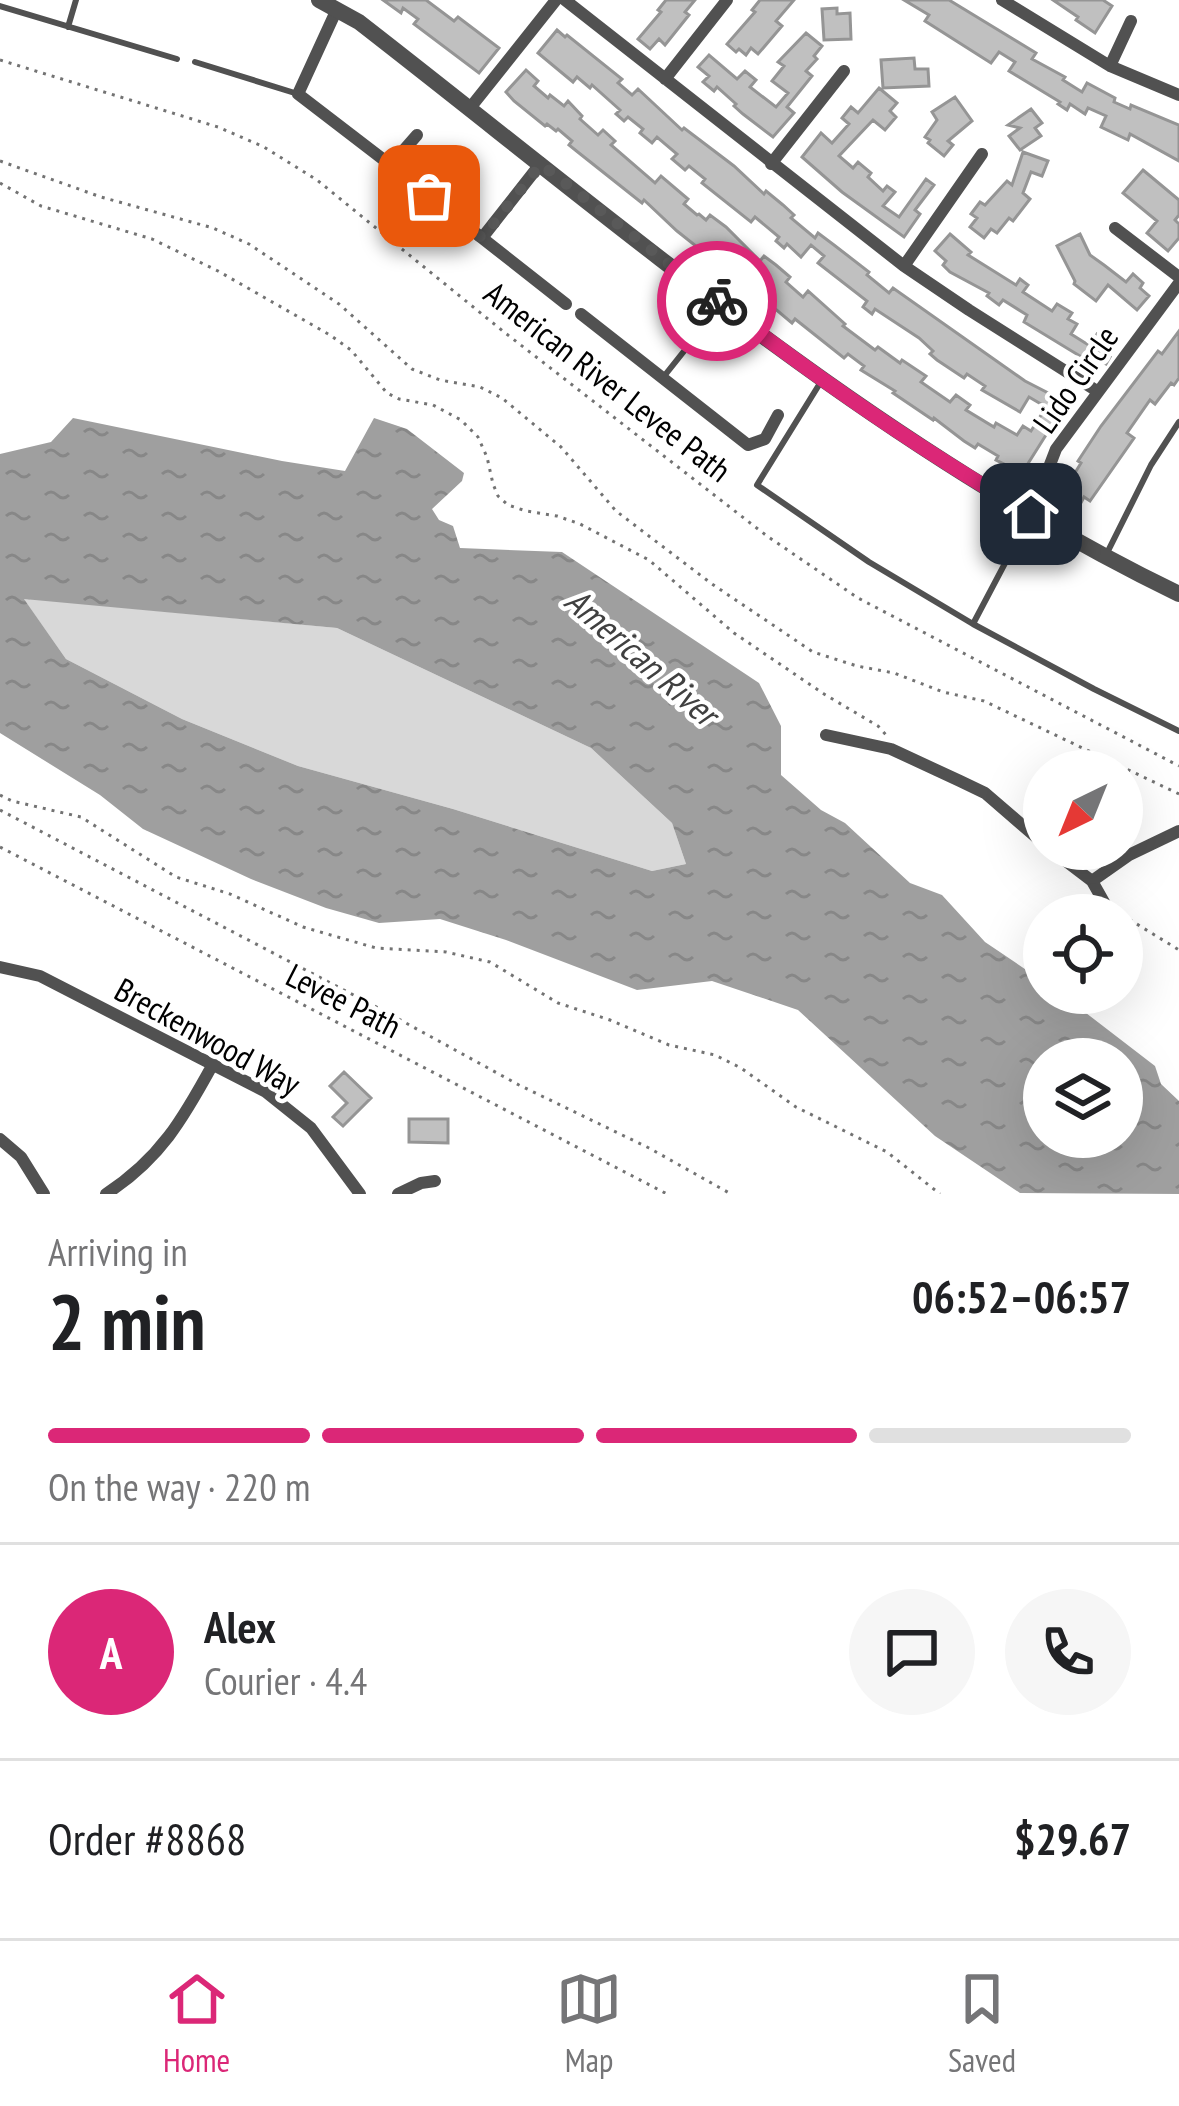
<!DOCTYPE html>
<meta charset="utf-8">
<style>
:root{--surface:#fff;--page:#f6f6f6;--text:#202124;--muted:#757577;--line:#e0e0e0;--accent:#db2777}
body{margin:0;font-family:"PT Sans Narrow",sans-serif;background:var(--page);color:var(--text);height:100vh;display:flex;flex-direction:column;font-size:45px;white-space:nowrap}
*{box-sizing:border-box;margin:0}
p{font-size:39px;color:var(--muted)}
.icon{flex:none;width:66px;height:66px;fill:none;stroke:currentColor;stroke-width:2;stroke-linecap:round;stroke-linejoin:round}
.map{position:relative;height:1194px;overflow:hidden}
.details{display:flex;flex-direction:column;background:var(--surface);flex:1}
.details>*{flex:none}
.needle{width:78px;rotate:223deg}
.tools{position:absolute;left:1023px;top:750px;display:grid;gap:24px}
.tools a{display:grid;place-items:center;width:120px;height:120px;border-radius:50%;background:var(--surface);box-shadow:0 12px 48px #0002;font-size:60px}
.pin{position:absolute;display:grid;place-items:center;width:102px;height:102px;color:#fff;margin:-51px;border-radius:24px;box-shadow:0 6px 18px #0006}
.courier{position:absolute;display:grid;place-items:center;width:120px;height:120px;margin:-60px;border:9px solid #db2777;border-radius:50%;background:#fff;color:#222;box-shadow:0 3px 15px #0007}
.head em{font-style:normal;font-weight:800}
.head div{display:flex;flex-direction:column-reverse}
.head{display:flex;align-items:center;justify-content:space-between;height:204px;padding:0 48px}
h1{font-size:78px;font-weight:800;line-height:90px}
.bar{display:grid;grid-template-columns:repeat(4,1fr);gap:18px 12px;align-content:center;height:144px;padding:0 48px}
.bar i{height:15px;border-radius:9px;background:var(--line)}
.bar .current{background:var(--accent)}
.bar p{grid-column:span 4}
.line{display:flex;align-items:center;gap:30px;padding:0 48px;border-top:3px solid var(--line)}
.line div{flex:1}
.round{display:grid;place-items:center;flex:none;width:126px;height:126px;border-radius:63px;background:var(--page)}
.dock{display:flex;justify-content:space-around;align-items:center;height:168px;border-top:3px solid var(--line);background:var(--surface);font-size:33px;color:var(--muted)}
.dock a{display:grid;justify-items:center;gap:6px}
.dock .current{color:var(--accent)}
.map>svg:first-child{display:block}
</style>
<div class="map">
<svg width="1179" height="1194" viewBox="0 0 1179 1194">
<defs>
<pattern id="water-ripples" width="26" height="14" patternUnits="userSpaceOnUse" patternTransform="scale(3)"><rect width="26" height="14" fill="#9f9f9f"/><path d="M2 4q2-2 4 0t4 0M15 11q2-2 4 0t4 0" fill="none" stroke="#878787"/></pattern>
</defs>
<rect width="100%" height="100%" fill="#fff"/>
<path fill="#d8d8d8" d="M23,598L337,628L591,748L672,823L686,864L652,871L453,809L298,766L182,719L66,659Z"/>
<path fill="url(#water-ripples)" fill-rule="evenodd" d="M73,418L282,461L345,471L374,418L407,429L464,473L462,481L432,509L439,520L453,526L460,548L562,552L759,683L781,726V775L821,810L845,823L910,883L942,895L985,942L1044,982V993H1060L1155,1066L1161,1084L1179,1101V1194L1020,1193L935,1136L798,1010L712,981L637,990L506,940L440,919L379,923L326,908L251,879L143,829L100,795L0,733V454L51,442ZM24,599L337,628L591,748L672,823L686,864L652,871L453,809L298,766L182,719L66,659ZM1044,1059H1122V1137H1044Z"/>
<path fill="#c0c0c0" stroke="#959595" stroke-width="3" d="M383,0H426L454,21L458,17L499,48L479,73L414,24L418,19L403,8L401,13Z
M666,0H695L685,12L689,15L665,45L659,39L650,49L638,39L661,12L658,10Z
M760,0H794L776,21L782,26L758,54L751,48L746,55L739,49L736,52L727,44L755,12L752,10Z
M904,0H949L1036,53L1032,59L1065,77L1063,80L1082,92L1087,83L1115,98L1114,102L1130,109L1131,105L1179,125V161L1130,134L1128,140L1101,127L1106,116L1088,108L1085,114L1070,104L1067,110L1058,104L1060,102L1009,71L1015,62L999,52L991,63L925,21L929,15Z
M1053,0H1103L1112,6L1095,33L1076,20L1078,17Z
M837,8V14L850,13L851,39L824,40L822,9Z
M557,30L565,37L567,35L622,79L618,83L632,95L638,89L682,130L684,128L734,166L764,194L766,191L783,205L794,215L791,218L815,238L818,233L834,245L869,272L867,275L889,293L893,288L1025,381L1054,396L1052,401L1063,408L1022,473L996,460L998,456L978,444L975,448L964,441L934,418L933,420L893,393L895,391L861,370L864,366L848,354L844,358L795,319L792,323L717,260L716,262L677,231L644,200L642,203L579,153L569,145L572,141L558,129L556,131L547,124L545,126L514,101L506,92L526,70L538,81L534,86L548,98L550,95L564,106L568,101L582,116L580,119L598,135L603,130L615,141L611,145L655,183L661,176L688,199L684,204L697,215L699,214L706,220L710,215L726,227L760,261L764,256L776,265L790,277L786,282L803,297L808,291L845,324L843,326L875,350L878,347L900,363L902,360L926,376L921,382L950,402L956,395L970,405L966,410L994,427L996,423L1017,435L1023,426L1031,431L1046,407L1029,397L1020,412L982,390L985,386L967,374L964,378L937,360L930,354L933,351L919,338L875,309L872,314L863,307L867,301L818,263L824,256L811,245L801,257L787,244L784,248L776,241L779,237L755,217L751,222L702,183L705,179L689,166L685,170L672,159L677,154L657,137L652,143L640,133L643,129L628,117L624,121L616,114L620,110L592,85L590,88L577,77L573,82L538,53Z
M806,33L822,46L814,56L817,59L806,71L812,76L787,107L794,113L773,137L743,114L734,106L736,104L717,87L714,91L703,82L709,76L698,67L709,55L737,79L745,71L756,80L750,87L776,107L788,93L772,81L784,66L778,62Z
M914,58L915,69H928L929,86L883,88L881,60Z
M879,88L897,103L890,111L896,117L885,130L873,120L839,156L853,168L858,162L871,173L868,177L883,191L887,186L895,192L883,206L899,217L926,179L934,185L915,210L920,214L904,237L842,192L802,157L821,133L832,143L849,124L842,118L851,107L858,113Z
M955,97L972,121L948,141L953,145L944,156L928,143L930,140L925,137L937,120L932,112Z
M1031,109L1042,123L1035,128L1041,136L1020,150L1009,136L1020,128L1008,125Z
M1023,152L1048,161L1042,176L1031,172L1023,193L1030,199L1013,221L1009,218L997,233L991,229L984,238L970,227L977,218L971,214L980,202L985,205L1007,181L1012,185Z
M1143,170L1179,200V215L1175,220L1179,224V238L1168,251L1147,233L1157,221L1123,193Z
M950,234L971,252L968,255L1016,285L1020,279L1028,285L1023,292L1052,311L1057,304L1072,313L1068,319L1077,324L1071,334L1090,346L1097,334L1110,342L1103,353L1110,357L1106,364L1087,354L1085,359L1070,350L1024,322L1027,315L1003,300L999,305L987,296L989,293L950,272L943,265L946,261L935,251Z
M1080,234L1090,255L1104,265L1126,282L1133,274L1143,283L1140,288L1149,296L1137,310L1108,285L1096,301L1074,284L1075,281L1057,246Z
M1179,331V378L1174,385L1171,383L1155,404L1150,400L1127,433L1134,438L1090,501L1084,497L1075,514L1060,505L1066,494L1060,491L1067,479L1070,481L1081,463L1078,461L1101,426L1158,351L1162,354Z
M344,1072L371,1098L343,1126L333,1117L347,1103L330,1086Z
M409,1119H448V1143L409,1142Z"/>
<g fill="none" stroke-linecap="round" stroke-linejoin="round">
<path stroke="#737373" stroke-width="3" stroke-dasharray="3 6" stroke-linecap="butt" d="M0,60L218,127L264,147L317,180L504,332L767,536L858,598L1179,766
M0,161L101,197L213,228L249,244L339,304L412,369L440,380L480,387L502,398L561,447L616,511L712,584L813,652L857,666L894,673L943,692L984,701L1179,794
M0,183L41,206L152,239L218,271L330,335L351,350L387,393L399,399L433,405L461,420L478,437L487,457L493,484L498,496L508,505L526,511L557,516L580,524L649,560L734,633L824,694L878,726L887,736
M0,795L12,801L81,817L176,877L230,894L303,927L376,948L446,952L490,962L558,1003L610,1020L669,1045L715,1055L741,1068L796,1107L887,1152L940,1194
M0,810L384,1011L519,1085L649,1148L731,1194
M0,847L667,1194
M1114,910L1179,950"/>
<path stroke="#515151" stroke-width="6" d="M0,6L177,59
M68,27L76,0
M195,62L298,94
M665,375L720,306
M822,380L757,485L869,562L973,624
M1031,514L973,624L1094,689L1179,731
M1106,555L1151,465L1179,422"/>
<path stroke="#515151" stroke-width="12" d="M565,0L904,266L969,310L1097,391
M1002,0L1110,66L1179,95
M337,9L298,94L384,160L396,159L417,135
M1110,66L1131,21
M665,79L727,0
M470,108L556,0
M771,164L844,71
M407,179L566,304
M1115,228L1179,277
M482,238L541,163
M904,266L982,154
M581,314L748,445L765,439L778,415
M1031,514L1056,449L1179,283
M826,735L891,749L960,781L985,793L1044,844
M1050,849L1092,881L1129,855L1179,831
M1092,881L1105,904
M0,967L40,976L266,1092L311,1128L360,1194
M0,1139L21,1157L44,1194
M106,1194C160,1159 183,1119 213,1064
M398,1194L421,1183L435,1181"/>
<path stroke="#515151" stroke-width="16" d="M319,0L359,22C622,226 877,448 1179,594"/>
</g>
<g fill="none" stroke-linecap="round" stroke-linejoin="round">
<path stroke="#595959" stroke-width="12" stroke-dasharray="0 21.6" d="M429,196L482,238L541,164L717,301"/>
<path stroke="#db2777" stroke-width="15" d="M717,301C818,379 920,450 1031,514"/>
</g>
<g text-anchor="middle" dominant-baseline="central" stroke-width="9" stroke-linejoin="round" paint-order="stroke">
<g font-size="33" fill="#000" stroke="#fff">
<text transform="translate(1075 379) rotate(-55)">Lido Circle</text>
<text transform="translate(608 381) rotate(38)">American River Levee Path</text>
<text transform="translate(344 1000) rotate(27)">Levee Path</text>
<text transform="translate(208 1036) rotate(29)">Breckenwood Way</text>
</g>
<g font-size="36" font-style="italic" fill="#404040" stroke="#fff">
<text transform="translate(642 656) rotate(41)">American River</text>
</g>
</g>
</svg>
<div class="tools">
<a><svg class="needle" viewBox="-14 -14 28 28"><path d="M0-13l5 13h-10z" fill="#e53935"/><path d="M0 13l5-13h-10z" fill="#757577"/></svg></a>
<a><svg class="icon" aria-label="locate" viewBox="0 0 24 24"><circle cx="12" cy="12" r="6"/><path d="M12 2v4M12 18v4M2 12h4M18 12h4"/></svg></a>
<a><svg class="icon" aria-label="layers" viewBox="0 0 24 24"><path d="M12 4l9 5-9 5-9-5zM3 14l9 5 9-5"/></svg></a>
</div>
<div class="pin" style="left:429px;top:196px;background:#ea580c"><svg class="icon" aria-label="bag" viewBox="0 0 24 24"><path d="M5 8h14l-1 12H6zM9 8a3 3 0 0 1 6 0"/></svg></div>
<div class="pin" style="left:1031px;top:514px;background:#1f2937"><svg class="icon" aria-label="home" viewBox="0 0 24 24"><path d="M3 11l9-7 9 7M6 9v11h12V9"/></svg></div>
<div class="courier" style="left:717px;top:301px"><svg class="icon" aria-label="bike" viewBox="0 0 24 24"><circle cx="6" cy="16" r="4"/><circle cx="18" cy="16" r="4"/><path d="M6 16l4-8h5l3 8M10 8l3 8H6M13 5h3"/></svg></div>
</div>
<section class="details">
<div class="head"><div><h1>2 min</h1><p>Arriving in</p></div><em>06:52–06:57</em></div>
<div class="bar"><i class="current"></i><i class="current"></i><i class="current"></i><i></i><p>On the way · 220 m</p></div>
<div class="line" style="height:216px"><b class="round" style="background:var(--accent);color:#fff">A</b><div><b>Alex</b><p>Courier · 4.4</p></div><a class="round"><svg class="icon" aria-label="chat" viewBox="0 0 24 24"><path d="M4 5h16v11H9l-5 4z"/></svg></a><a class="round"><svg class="icon" aria-label="phone" viewBox="0 0 24 24"><path d="M5 4h4l2 5-3 2q2 4 5 5l2-3 5 2v4C11 20 4 13 5 4z"/></svg></a></div>
<div class="line" style="height:156px"><div>Order #8868</div><b>$29.67</b></div>
</section>
<nav class="dock">
<a class="current"><svg class="icon" aria-label="home" viewBox="0 0 24 24"><path d="M3 11l9-7 9 7M6 9v11h12V9"/></svg>Home</a>
<a><svg class="icon" aria-label="map" viewBox="0 0 24 24"><path d="M3 6l6-2 6 2 6-2v14l-6 2-6-2-6 2zM9 4v14M15 6v14"/></svg>Map</a>
<a><svg class="icon" aria-label="saved" viewBox="0 0 24 24"><path d="M7 4h10v16l-5-4-5 4z"/></svg>Saved</a>
</nav>
